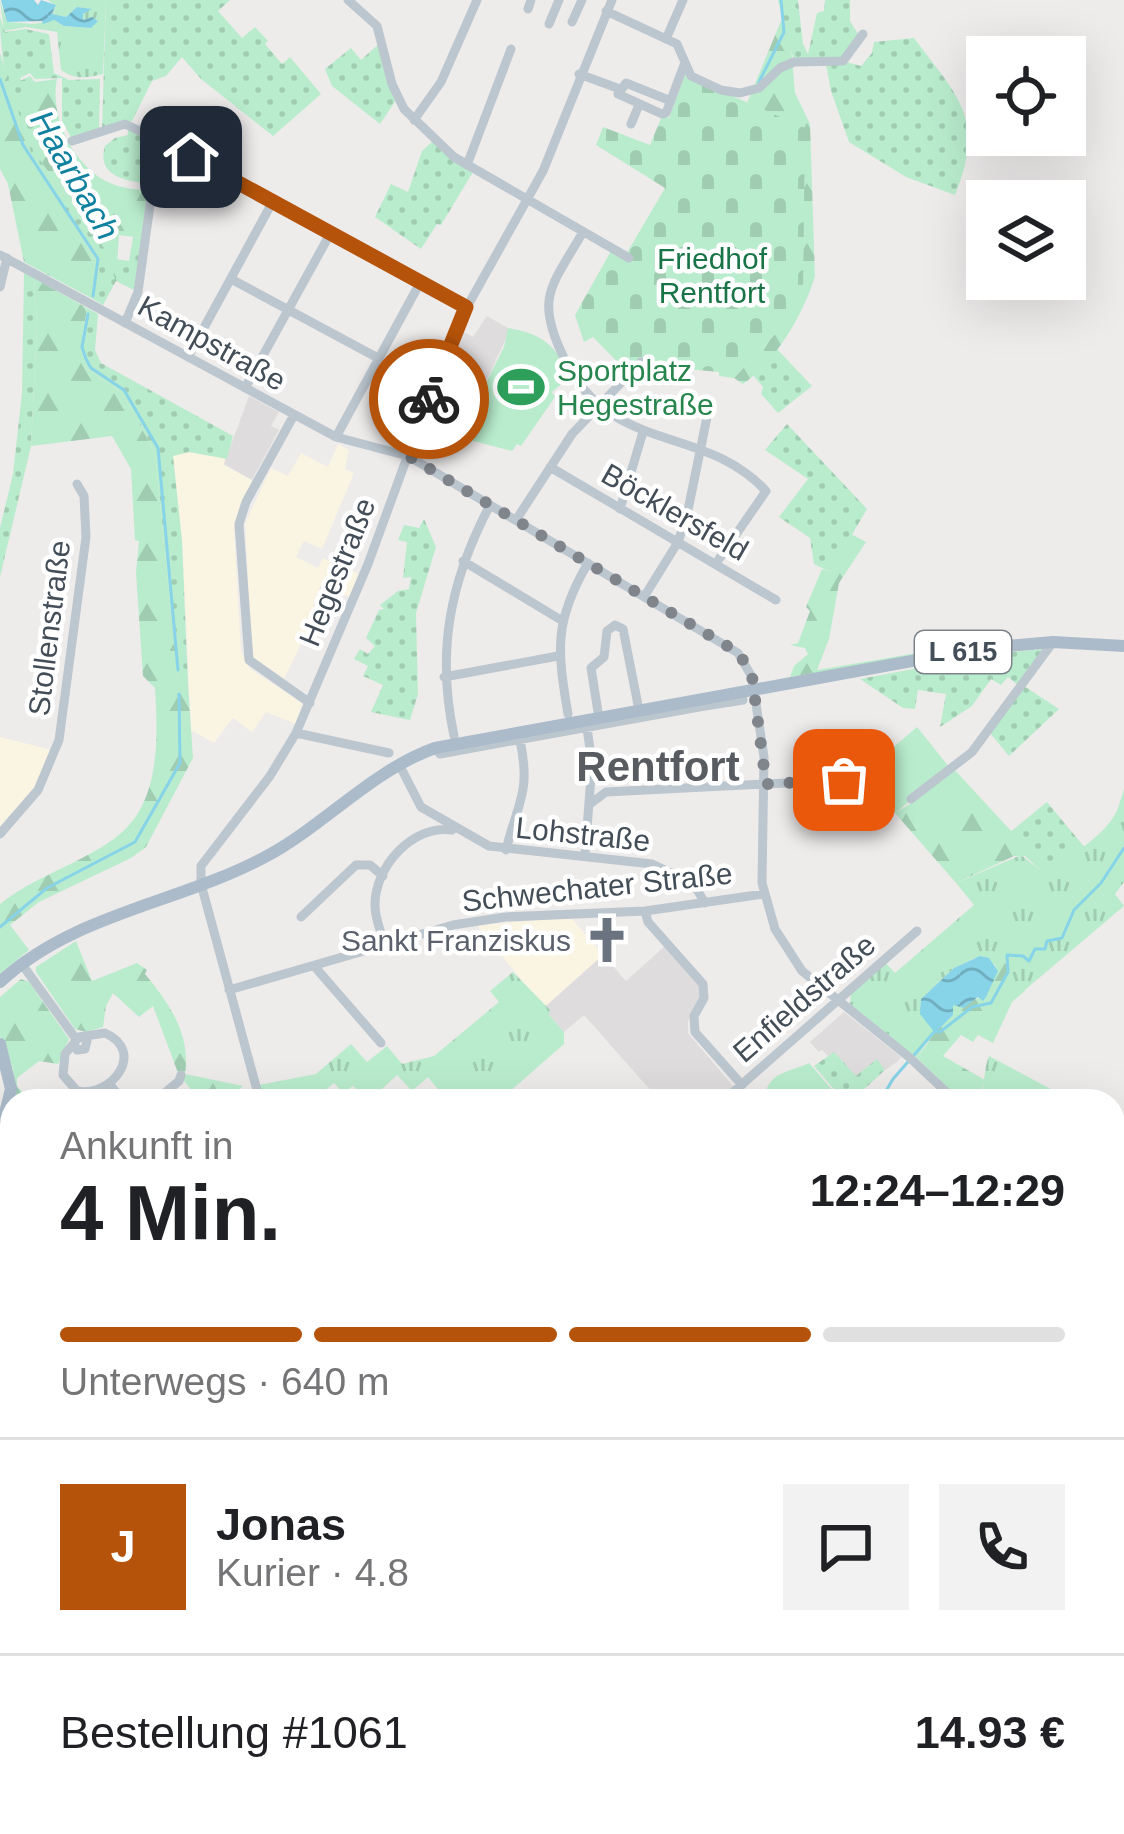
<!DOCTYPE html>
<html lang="de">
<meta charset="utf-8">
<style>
:root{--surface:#fff;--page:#f2f2f2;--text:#202124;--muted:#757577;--line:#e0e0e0;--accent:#b45309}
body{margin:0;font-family:Arial,sans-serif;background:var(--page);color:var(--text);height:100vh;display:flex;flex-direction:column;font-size:45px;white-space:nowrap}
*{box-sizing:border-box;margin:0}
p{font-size:39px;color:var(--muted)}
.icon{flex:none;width:66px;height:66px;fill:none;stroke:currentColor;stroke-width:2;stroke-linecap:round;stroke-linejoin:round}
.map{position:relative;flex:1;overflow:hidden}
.side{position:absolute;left:0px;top:1089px;width:1125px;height:747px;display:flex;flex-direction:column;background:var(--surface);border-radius:36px 36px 0 0;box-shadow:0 12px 48px #0002}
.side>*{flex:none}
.controls{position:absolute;left:966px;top:36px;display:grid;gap:24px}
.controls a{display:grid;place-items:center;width:120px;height:120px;border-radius:0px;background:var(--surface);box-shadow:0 12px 48px #0002;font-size:60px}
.pin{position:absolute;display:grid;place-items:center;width:102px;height:102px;color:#fff;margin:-51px;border-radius:24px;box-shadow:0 6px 18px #0006}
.courier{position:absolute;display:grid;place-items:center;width:120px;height:120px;margin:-60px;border:9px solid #b45309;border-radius:50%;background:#fff;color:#222;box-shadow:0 3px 15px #0007}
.head em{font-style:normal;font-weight:800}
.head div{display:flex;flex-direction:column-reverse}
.head{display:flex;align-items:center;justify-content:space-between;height:204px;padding:0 60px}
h1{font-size:78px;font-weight:800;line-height:90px}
.bar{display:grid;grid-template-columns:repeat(4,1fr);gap:18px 12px;align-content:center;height:144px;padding:0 60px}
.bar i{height:15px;border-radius:9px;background:var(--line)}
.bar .on{background:var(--accent)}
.bar p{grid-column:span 4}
.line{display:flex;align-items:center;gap:30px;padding:0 60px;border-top:3px solid var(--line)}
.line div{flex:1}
.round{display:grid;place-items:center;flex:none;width:126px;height:126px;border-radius:0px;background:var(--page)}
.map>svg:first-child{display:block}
</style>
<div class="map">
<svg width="1124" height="1834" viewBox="0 0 1124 1834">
<defs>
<pattern id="grass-dots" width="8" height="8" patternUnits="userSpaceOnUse" patternTransform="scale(3)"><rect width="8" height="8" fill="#b9eccd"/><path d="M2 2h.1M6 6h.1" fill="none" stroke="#a0ccb2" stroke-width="1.8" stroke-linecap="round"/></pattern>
<pattern id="forest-firs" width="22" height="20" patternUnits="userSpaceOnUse" patternTransform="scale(3)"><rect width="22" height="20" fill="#b9eccd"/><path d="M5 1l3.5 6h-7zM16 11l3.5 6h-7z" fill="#a0ccb2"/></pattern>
<pattern id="cemetery-stones" width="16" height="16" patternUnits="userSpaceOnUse" patternTransform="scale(3)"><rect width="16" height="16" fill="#b9eccd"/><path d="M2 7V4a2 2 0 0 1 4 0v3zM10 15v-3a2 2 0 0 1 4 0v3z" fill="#a0ccb2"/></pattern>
<pattern id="park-tufts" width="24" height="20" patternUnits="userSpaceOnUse" patternTransform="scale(3)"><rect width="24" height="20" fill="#b9eccd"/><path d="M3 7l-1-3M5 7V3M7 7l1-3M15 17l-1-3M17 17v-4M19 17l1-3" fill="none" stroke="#a0ccb2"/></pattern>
<pattern id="water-waves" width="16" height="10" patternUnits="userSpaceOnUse" patternTransform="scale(3)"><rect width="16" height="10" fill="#87d3e8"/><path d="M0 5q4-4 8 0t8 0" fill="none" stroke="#70adbf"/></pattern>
</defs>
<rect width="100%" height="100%" fill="#eeebeb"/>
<path fill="#faf4e3" d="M338,444L349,450L345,469L354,473L322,549L304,541L296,557L318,568L323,558L359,574L350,597L321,585L313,605L318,609L284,679L252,656L245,524L271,468L288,476L301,453L328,467Z
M189,452L225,458L224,465L252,480L234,528L241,652L250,669L302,703L296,724L266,712L252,732L233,718L214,743L191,730L182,541L173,455Z
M0,737L52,750L35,787L0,826Z
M566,918L573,920L603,955L544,1008L477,925Z"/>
<path fill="#dfdcdd" d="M487,316L508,328L509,332L482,390L444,370L459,329L473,337Z
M249,396L279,412L271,426L279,430L252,480L224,464Z
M665,946L699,985L701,998L688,1021V1033L733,1086L715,1101H660L584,1015L564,1032L549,1015L546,1006L603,955L626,981Z
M844,1012L901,1057L897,1062L885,1070L876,1060L856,1077L834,1053L829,1057L822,1050L819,1052L810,1042Z"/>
<path fill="url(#grass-dots)" d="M106,0H230L218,11L242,38L255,27L268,41L265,44L282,64L290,57L321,94L273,136L201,79L182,57L166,76L152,81L132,121L102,130Z
M778,0H798L803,44L808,54L817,13L824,11L825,0H850V21L860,37L844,58L794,61Z
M0,17L5,32L25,29L49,34L54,73L69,80L100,79L99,131L72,139L62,121V78L35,79L30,73L20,78L56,146L38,157L105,249L116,276L115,259L129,261L133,237L142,238L136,291L116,281L103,305L91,298L99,269L95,258C76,226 51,196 34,163C13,120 0,64 0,17Z
M914,38C958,97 986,118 955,195L906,177L849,142L831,91L826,64L846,62L861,66L872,53L874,42Z
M381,42L396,100L380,124L332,86L325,69L351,48L361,60Z
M128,129L155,143L150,184C126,181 96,177 105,146L115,138L128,135Z
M433,141L473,172L441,225L437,224L421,249L375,217L391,184L408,192L422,151Z
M24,273L34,278L37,326L31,446L0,577V528L13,474L22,393Z
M87,308L98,314L95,350L101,363L233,436L227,459L189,452L173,456L182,541L188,685L178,680L155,453L129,405L118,390L86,368L81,345Z
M776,348L812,386L778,413L761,394L763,387L753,375Z
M787,424L867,509L830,572L814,564L810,538L779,517L808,479L765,450Z
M424,519L436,547L416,613L418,694L410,720L371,712L383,685L363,676L368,666L354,659L360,649L368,654L375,646L366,638L379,610L384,609L380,605L398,591L409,589L411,577L403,578L407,542L398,540L404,525L419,528Z
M1043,649L1019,686L1008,677L1001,685L991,679L972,706L940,727L946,694L918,690L915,709L903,708L860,679L977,657L978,663L993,674L1011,652Z
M1024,686L1059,709L1009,756L990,733Z
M1047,802L1086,849L1057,871L1047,870L1009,833Z
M834,1052L856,1076L877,1059L885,1070L851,1101H844L814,1066Z"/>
<path fill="url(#forest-firs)" d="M781,21L790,36L795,93L810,124L815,276C804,314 775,362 743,384L734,378L775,334L804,128L747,103Z
M0,53L35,165L95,258L99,268L91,298L24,262L8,184L0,169Z
M30,76L35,82L57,79C49,117 74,167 110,183C121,188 135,189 147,191L142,238L119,235L116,282L105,249L37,156L55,146L35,127L20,81Z
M34,278L87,308L81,345L86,368L118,390L129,405L155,453L178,679L188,685L193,758L146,847L131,858L39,902L10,925L29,950L0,974V904C35,876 80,864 115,838C161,805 158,738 155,688L143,676L136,573L139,541L135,540L131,469L112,436L31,446L37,326Z
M407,355L435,365L417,416L387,407Z
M851,534L866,542L839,583L829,639L817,670L970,644L968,647L790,677L794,666L808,654L805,648L790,645L798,643L810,611L806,607L822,569L830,572Z
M952,767L1047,870L1057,871L1114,821L1124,789V803L1021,992L1026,990L1012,1002L993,1043L978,1035L973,1042L961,1035L943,1056L985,1080L977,1101H962L917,1058L938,1028L953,1015V1005C1001,1000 998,971 992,932L1040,870L1025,856H1014L956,883L895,813L950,780L947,775Z
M76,941L92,981L137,963L147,970L145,974C169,1003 191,1034 185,1074L243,1086L226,1101H200L178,1073L153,1006L139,1017L113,993L106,1006L103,1027L86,1032L75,1029L36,972V967Z
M21,979L29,982L69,1039L58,1064L39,1061L17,1078V1086L30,1101H15L13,1069L0,1036V997Z
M626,1824H777L797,1834H645Z"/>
<path fill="url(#cemetery-stones)" d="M685,75L805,128L803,292L775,334L734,378L719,376V372L645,365L639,361L627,372L593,337L584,342L575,315L611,251L624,258L665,188L596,145L603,127L650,145L662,116L669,118Z"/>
<path fill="url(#park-tufts)" d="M0,0L7,22L34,24L54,20L64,26L91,28L97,19L83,20V14L91,9L77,7L66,17L52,15L56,6L48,0H106L103,74C87,78 75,80 61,70L57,32L26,27L4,31Z
M1124,794V882L1115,894L1124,906L1012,1001L997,993L1008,971L1004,950L997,951L998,971L996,965L975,958L954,968L921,999L935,1029L917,1058L850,1004L851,993L885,962L895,973L974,905L956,883L1021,855L1040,870L1049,871C1080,848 1112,834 1124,794Z
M513,972L550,1010L549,1015L564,1032V1044L499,1101H447L428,1077L412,1091L397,1075L369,1101L353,1086L343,1093L334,1083L312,1101H293L286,1093L276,1101H265L259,1085L316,1074L351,1044L367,1062L387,1046L402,1064L434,1056L499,1002L490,991Z
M989,1056L1073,1101H1056L1044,1089L1001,1101H979C986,1084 983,1071 989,1056Z"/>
<path fill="#b9eccd" d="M508,328C544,334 555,346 571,376L552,392L555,397L521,446L517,444L512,451L466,439L463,427L476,402L467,398L472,384L483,389L504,347Z
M917,727L950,768L947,775L962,798L931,824L911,800L895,813L861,775Z
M809,1063L842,1101H764C767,1071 788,1073 809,1063Z"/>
<path fill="url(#water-waves)" d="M1,0H34L38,5L41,0L56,5L52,14L66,17L77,7L92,9L83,14V20L92,17L98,21L91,28L64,26L54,20L43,24L42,21L7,22Z
M980,956L989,958L998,971L986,997L983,1001L978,997L964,1008L953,1005V1015L935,1033L920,1014L921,999L954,968Z"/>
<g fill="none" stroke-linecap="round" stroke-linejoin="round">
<path stroke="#87d3e8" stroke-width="3" d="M0,79L23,145L98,259L93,296
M759,82L784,32L781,0
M88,314L82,347L86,359L91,368L124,390L158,448L178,670
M0,927L47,888L135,842L180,763L179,694
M880,1101L893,1079L935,1031L940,1032L972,1007L991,1003L1008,972L1007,955L1023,956L1029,961L1035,949H1045L1047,941L1062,938L1074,910L1101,883L1124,848
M1113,1126L1124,1130
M1113,1174L1124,1179
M1113,1240L1119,1218
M1113,1313L1124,1318
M1113,1417L1124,1395"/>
<path stroke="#bcc6ce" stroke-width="9" d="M348,0L377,26L392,84L404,109L454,157L629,258
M528,9L531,0
M606,11L677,44L691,76L721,90L740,93L759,88L780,68L794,62L843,61L863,34
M572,22L582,0
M549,24L559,0
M666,39L683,0
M579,74L620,89
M671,101L626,83L618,94L662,114L666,113L684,65
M414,120L441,82L477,0
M631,124L639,105
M72,141L125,124L159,140
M467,165L511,49
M583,232C552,286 534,297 564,358C611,456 703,423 766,491L717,562
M0,255L336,437L408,456L738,653L752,677L764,757L762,883L775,929L802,971L909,1057L956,1101
M231,279L378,358
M0,287L7,258
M125,323L138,292L159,140L466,307
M188,357L273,201
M245,388L330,234
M294,415L246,502L239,524L249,660L310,703
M336,437L421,281
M550,467L776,600
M620,509L643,432
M516,520L572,434L641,362
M463,561L561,620
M644,597L678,542L687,515L707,417L703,409
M444,677L558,656
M699,707L743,700
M568,714C557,649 554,621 588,563
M599,718L591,668L604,657L607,631L615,625L623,629L639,710
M296,733L389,753
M454,736C436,651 450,581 490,505
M435,748L440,754L699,707L702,699
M402,770L421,807L489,846L652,864L693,883L705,903
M911,799L972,752L1053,642
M590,804L606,792L844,780L856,771
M0,834L38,790L59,740L86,537L84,496L77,484
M506,850C518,801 531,793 520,740
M585,855L592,763L587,728
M645,911L648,922L703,984L704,998L694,1016L695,1032L742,1085
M301,917L356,865H370L383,876
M385,945C381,932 375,919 375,906C374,867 413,824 452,830
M21,963L76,1039
M315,967L381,1043
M229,990L453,925L505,917L645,911L764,894
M105,1033C147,1052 111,1098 77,1091L63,1075L65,1054L79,1037Z
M74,1044L77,1050L85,1049L87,1041L82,1037
M109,1083L122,1101
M1053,1098V1101
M155,1101L179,1081L181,1075
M260,1101L201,884V866L270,776L296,733L368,564L453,332L543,171L612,0
M723,1101L917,931
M1113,1152L1123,1157
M1113,1203L1124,1209
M1113,1302L1124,1280
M1113,1335L1124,1341
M3,1378L12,1403
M0,1552L12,1604
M0,1683L12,1679
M0,1702L7,1714
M1113,1750L1124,1756
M101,1824L102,1834
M174,1824L192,1834
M428,1824L437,1834
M475,1824L494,1834
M497,1824L516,1834
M65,1834L66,1824
M277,1834L294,1824
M331,1834L343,1824
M389,1834L390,1824"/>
<path stroke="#abbbca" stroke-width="12" d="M0,982C75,913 177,904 265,857C325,825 371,771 435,748L983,648L1053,642L1124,646
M0,1044L11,1089L0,1133
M0,1240L12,1272
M1113,1817L1124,1822"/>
</g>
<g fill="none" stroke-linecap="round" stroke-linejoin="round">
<path stroke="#80858b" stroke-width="12" stroke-dasharray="0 21.6" d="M429,399L408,456L739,653L752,676L766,784L844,780"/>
<path stroke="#b45309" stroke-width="15" d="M191,157L466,307L429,399"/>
</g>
<defs>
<symbol id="stadium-bare" viewBox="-9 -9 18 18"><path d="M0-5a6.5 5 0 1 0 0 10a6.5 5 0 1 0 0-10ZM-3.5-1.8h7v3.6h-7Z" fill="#2e9e5b" stroke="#fff" stroke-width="2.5" paint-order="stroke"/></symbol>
<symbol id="church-bare" viewBox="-9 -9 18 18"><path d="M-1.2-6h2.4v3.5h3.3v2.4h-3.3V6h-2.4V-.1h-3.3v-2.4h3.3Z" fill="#6b7280" stroke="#fff" stroke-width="2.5" paint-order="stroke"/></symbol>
</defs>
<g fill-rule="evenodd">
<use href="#stadium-bare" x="488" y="354" width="66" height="66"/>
<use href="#church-bare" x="574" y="907" width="66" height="66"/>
</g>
<g text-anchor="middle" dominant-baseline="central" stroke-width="9" stroke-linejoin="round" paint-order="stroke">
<rect fill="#fff" stroke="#7c838a" stroke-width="3" x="915" y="631" width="96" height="42" rx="9"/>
<g font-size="27" font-weight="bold" fill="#444e58">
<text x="963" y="652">L 615</text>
</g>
<g font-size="30" fill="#197547" stroke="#fff">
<text x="712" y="258">Friedhof<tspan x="712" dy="34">Rentfort</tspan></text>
</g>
<g font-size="30" fill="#444e58" stroke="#fff">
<text transform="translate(212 343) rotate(29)">Kampstraße</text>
<text transform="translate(675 512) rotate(30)">Böcklersfeld</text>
<text transform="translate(337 572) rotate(-68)">Hegestraße</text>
<text transform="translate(49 628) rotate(-83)">Stollenstraße</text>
<text transform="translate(583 834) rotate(6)">Lohstraße</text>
<text transform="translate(597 887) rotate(-6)">Schwechater Straße</text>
<text transform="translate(804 998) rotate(-41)">Enfieldstraße</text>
</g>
<g font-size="30" fill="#27864d" stroke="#fff" text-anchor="start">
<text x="557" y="370">Sportplatz<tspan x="557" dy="34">Hegestraße</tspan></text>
</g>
<g font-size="30" fill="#5b616d" stroke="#fff" text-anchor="end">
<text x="571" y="940">Sankt Franziskus</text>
</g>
<g font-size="33" font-style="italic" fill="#10819f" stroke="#fff">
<text transform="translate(75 175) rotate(60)">Haarbach</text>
</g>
<g font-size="42" font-weight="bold" fill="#585c60" stroke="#fff">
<text x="658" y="766">Rentfort</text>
</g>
</g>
</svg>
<div class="controls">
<a><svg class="icon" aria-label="locate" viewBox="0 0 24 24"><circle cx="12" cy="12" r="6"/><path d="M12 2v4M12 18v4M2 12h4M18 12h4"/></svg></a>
<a><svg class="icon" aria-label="layers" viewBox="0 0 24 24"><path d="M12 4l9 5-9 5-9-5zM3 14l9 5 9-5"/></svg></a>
</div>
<div class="pin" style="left:844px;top:780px;background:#ea580c"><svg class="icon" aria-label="bag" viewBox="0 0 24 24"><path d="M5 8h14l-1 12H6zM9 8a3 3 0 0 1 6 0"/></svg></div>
<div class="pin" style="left:191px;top:157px;background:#1f2937"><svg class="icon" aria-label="home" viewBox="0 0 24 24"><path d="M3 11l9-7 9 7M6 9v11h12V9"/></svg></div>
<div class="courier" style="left:429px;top:399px"><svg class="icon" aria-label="bike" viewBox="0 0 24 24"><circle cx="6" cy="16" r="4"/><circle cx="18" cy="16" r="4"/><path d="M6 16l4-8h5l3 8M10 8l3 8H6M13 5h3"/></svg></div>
<section class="side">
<div class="head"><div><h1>4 Min.</h1><p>Ankunft in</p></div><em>12:24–12:29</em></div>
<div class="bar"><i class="on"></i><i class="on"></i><i class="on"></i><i></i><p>Unterwegs · 640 m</p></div>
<div class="line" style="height:216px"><b class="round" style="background:var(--accent);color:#fff">J</b><div><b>Jonas</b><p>Kurier · 4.8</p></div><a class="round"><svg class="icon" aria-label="chat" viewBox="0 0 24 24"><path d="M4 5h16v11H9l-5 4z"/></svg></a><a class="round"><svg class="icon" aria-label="phone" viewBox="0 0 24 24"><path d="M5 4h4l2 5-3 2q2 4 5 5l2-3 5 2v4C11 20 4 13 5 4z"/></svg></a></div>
<div class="line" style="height:156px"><div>Bestellung #1061</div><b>14.93 €</b></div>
</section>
</div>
